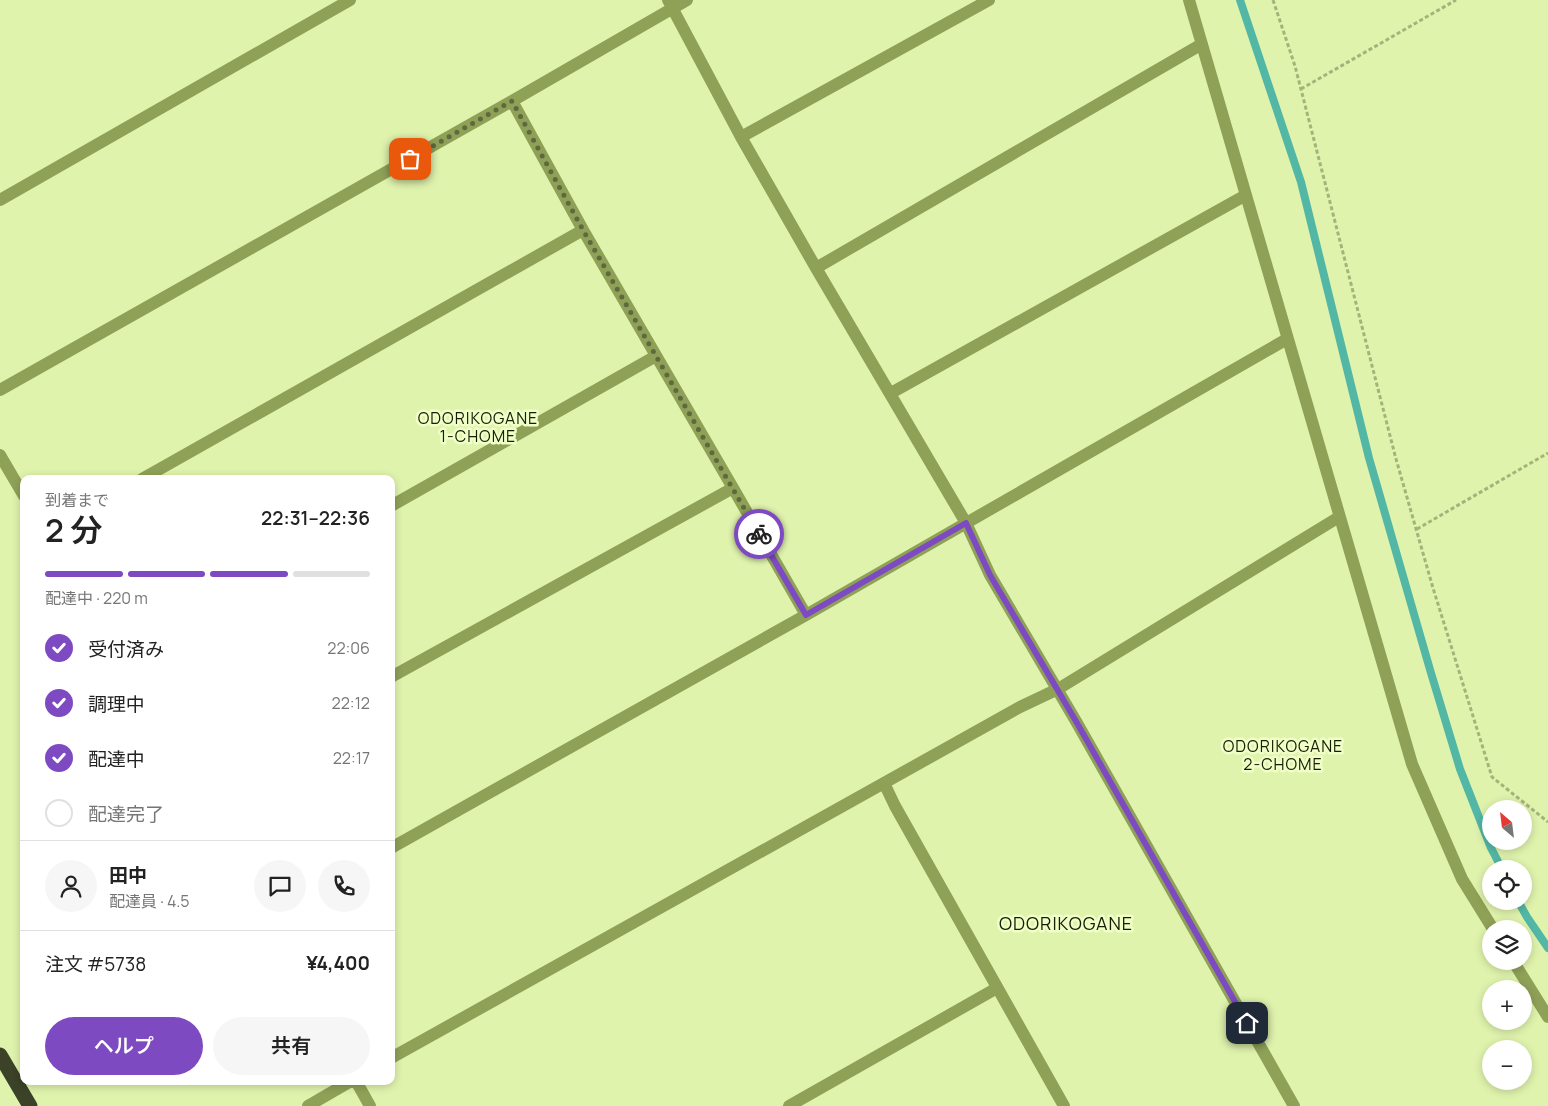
<!DOCTYPE html>
<html lang="ja">
<meta charset="utf-8">
<style>
:root{--surface:#fff;--page:#f6f6f6;--text:#222;--muted:#767676;--line:#e0e0e0;--accent:#7e4ac2}
body{margin:0;font-family:Manrope,"Noto Sans JP",sans-serif;background:var(--page);color:var(--text);height:100vh;display:flex;flex-direction:column;font-size:19px;white-space:nowrap}
*{box-sizing:border-box;margin:0}
p{font-size:16px;color:var(--muted)}
.icon{flex:none;width:28px;height:28px;fill:none;stroke:currentColor;stroke-width:2;stroke-linecap:round;stroke-linejoin:round}
.map{position:relative;flex:1;overflow:hidden}
.details{position:absolute;left:20px;top:475px;width:375px;height:610px;display:flex;flex-direction:column;background:var(--surface);border-radius:10px;box-shadow:0 2px 8px #0003}
.details>*{flex:none}
.needle{width:32px;rotate:332deg}
.fabs{position:absolute;left:1482px;top:800px;display:grid;gap:10px}
.fabs a{display:grid;place-items:center;width:50px;height:50px;border-radius:50%;background:var(--surface);box-shadow:0 2px 8px #0003;font-size:25px}
.pin{position:absolute;display:grid;place-items:center;width:42px;height:42px;color:#fff;margin:-21px;border-radius:10px;box-shadow:0 2px 8px #0006}
.courier{position:absolute;display:grid;place-items:center;width:50px;height:50px;margin:-25px;border:4px solid #7e4ac2;border-radius:50%;background:#fff;color:#222;box-shadow:0 1px 6px #0007}
.overview em{font-style:normal;font-weight:600}
.overview div{display:flex;flex-direction:column-reverse}
.overview{display:flex;align-items:center;justify-content:space-between;height:85px;padding:0 25px}
h1{font-size:32px;font-weight:600;line-height:38px}
.bar{display:grid;grid-template-columns:repeat(4,1fr);gap:8px 5px;align-content:center;height:60px;padding:0 25px}
.bar i{height:6px;border-radius:4px;background:var(--line)}
.bar .on{background:var(--accent)}
.bar p{grid-column:span 4}
.line{display:flex;align-items:center;gap:12px;padding:0 25px;border-top:1px solid var(--line)}
.line div{flex:1}
.round{display:grid;place-items:center;flex:none;width:52px;height:52px;border-radius:26px;background:var(--page)}
ol{padding:0 25px;list-style:none}
li{display:flex;align-items:center;gap:15px;height:55px}
li p{margin-inline-start:auto}
li .icon{padding:5px;border-radius:50%;background:var(--accent);color:#fff;stroke-width:4}
li:last-child{color:var(--muted)}
li i{width:28px;height:28px;border:2px solid var(--line);border-radius:50%}
.button{display:flex;gap:10px;margin-top:auto;padding:10px 25px}
.button a{flex:1;height:58px;border-radius:30px;background:var(--accent);color:#fff;font-size:20px;font-weight:600;line-height:58px;text-align:center}
.button a+a{background:var(--page);color:var(--text)}
.map>svg:first-child{display:block}
</style>
<div class="map">
<svg width="1548" height="1106" viewBox="0 0 1548 1106">
<rect width="100%" height="100%" fill="#e0f3ad"/>
<g fill="none" stroke-linecap="round" stroke-linejoin="round">
<path stroke="#53b7a6" stroke-width="8" d="M1240,0L1301,182L1369,458L1431,673L1460,769L1491,848L1502,869
M1518,901L1527,917L1548,948"/>
<path stroke="#a4b37a" stroke-width="3" stroke-dasharray="4 2.5" stroke-linecap="butt" d="M1273,0L1295,66L1396,459L1433,588L1492,777L1548,822
M1301,89L1456,0
M1417,529L1548,453"/>
<path stroke="#8fa157" stroke-width="12" d="M668,0L741,137L816,268L966,523L990,575L1077,723L1294,1106
M1189,0L1412,764L1462,879L1493,929
M741,137L989,0
M0,200L350,0
M816,268L1202,44
M0,390L512,101L687,0
M891,393L1246,195
M0,455L24,496
M142,479L583,230
M733,488L806,615
M391,506L656,356
M391,677L733,488L583,230L512,101
M884,783L895,806L1064,1106
M391,848L806,615L1287,339
M1513,961L1548,1017
M391,1058L884,783L1020,707L1058,689L1339,517
M356,1081L370,1106
M308,1106L351,1081
M789,1106L997,988"/>
<path stroke="#3b4227" stroke-width="15" d="M0,1055L30,1106"/>
</g>
<g fill="none" stroke-linecap="round" stroke-linejoin="round">
<path stroke="#5e693e" stroke-width="5" stroke-dasharray="0 9" d="M410,159L512,101L583,230L759,534"/>
<path stroke="#7e4ac2" stroke-width="6" d="M759,534L806,615L966,523L990,575L1077,723L1247,1023"/>
</g>
<g text-anchor="middle" dominant-baseline="central" stroke-width="5" stroke-linejoin="round" paint-order="stroke">
<g font-size="16" letter-spacing="1" fill="#181e03" stroke="#efffc7">
<text x="478" y="418">ODORIKOGANE<tspan x="478" dy="18">1-CHOME</tspan></text>
<text x="1283" y="746">ODORIKOGANE<tspan x="1283" dy="18">2-CHOME</tspan></text>
</g>
<g font-size="18" letter-spacing="1" fill="#181e03" stroke="#efffc7">
<text x="1066" y="923">ODORIKOGANE</text>
</g>
</g>
</svg>
<div class="fabs">
<a><svg class="needle" viewBox="-14 -14 28 28"><path d="M0-13l5 13h-10z" fill="#e53935"/><path d="M0 13l5-13h-10z" fill="#767676"/></svg></a>
<a><svg class="icon" aria-label="locate" viewBox="0 0 24 24"><circle cx="12" cy="12" r="6"/><path d="M12 2v4M12 18v4M2 12h4M18 12h4"/></svg></a>
<a><svg class="icon" aria-label="layers" viewBox="0 0 24 24"><path d="M12 4l9 5-9 5-9-5zM3 14l9 5 9-5"/></svg></a>
<a>+</a>
<a>−</a>
</div>
<div class="pin" style="left:410px;top:159px;background:#ea580c"><svg class="icon" aria-label="bag" viewBox="0 0 24 24"><path d="M5 8h14l-1 12H6zM9 8a3 3 0 0 1 6 0"/></svg></div>
<div class="pin" style="left:1247px;top:1023px;background:#1f2937"><svg class="icon" aria-label="home" viewBox="0 0 24 24"><path d="M3 11l9-7 9 7M6 9v11h12V9"/></svg></div>
<div class="courier" style="left:759px;top:534px"><svg class="icon" aria-label="bike" viewBox="0 0 24 24"><circle cx="6" cy="16" r="4"/><circle cx="18" cy="16" r="4"/><path d="M6 16l4-8h5l3 8M10 8l3 8H6M13 5h3"/></svg></div>
<section class="details">
<div class="overview"><div><h1>2 分</h1><p>到着まで</p></div><em>22:31–22:36</em></div>
<div class="bar"><i class="on"></i><i class="on"></i><i class="on"></i><i></i><p>配達中 · 220 m</p></div>
<ol>
<li><svg class="icon" aria-label="check" viewBox="0 0 24 24"><path d="M5 12l5 5 9-10"/></svg>受付済み<p>22:06</p></li>
<li><svg class="icon" aria-label="check" viewBox="0 0 24 24"><path d="M5 12l5 5 9-10"/></svg>調理中<p>22:12</p></li>
<li><svg class="icon" aria-label="check" viewBox="0 0 24 24"><path d="M5 12l5 5 9-10"/></svg>配達中<p>22:17</p></li>
<li><i></i>配達完了</li>
</ol>
<div class="line" style="height:90px"><a class="round"><svg class="icon" aria-label="person" viewBox="0 0 24 24"><circle cx="12" cy="8" r="4"/><path d="M4 21q1-7 8-7t8 7"/></svg></a><div><b>田中</b><p>配達員 · 4.5</p></div><a class="round"><svg class="icon" aria-label="chat" viewBox="0 0 24 24"><path d="M4 5h16v11H9l-5 4z"/></svg></a><a class="round"><svg class="icon" aria-label="phone" viewBox="0 0 24 24"><path d="M5 4h4l2 5-3 2q2 4 5 5l2-3 5 2v4C11 20 4 13 5 4z"/></svg></a></div>
<div class="line" style="height:65px"><div>注文 #5738</div><b>¥4,400</b></div>
<div class="button"><a>ヘルプ</a><a>共有</a></div>
</section>
</div>
